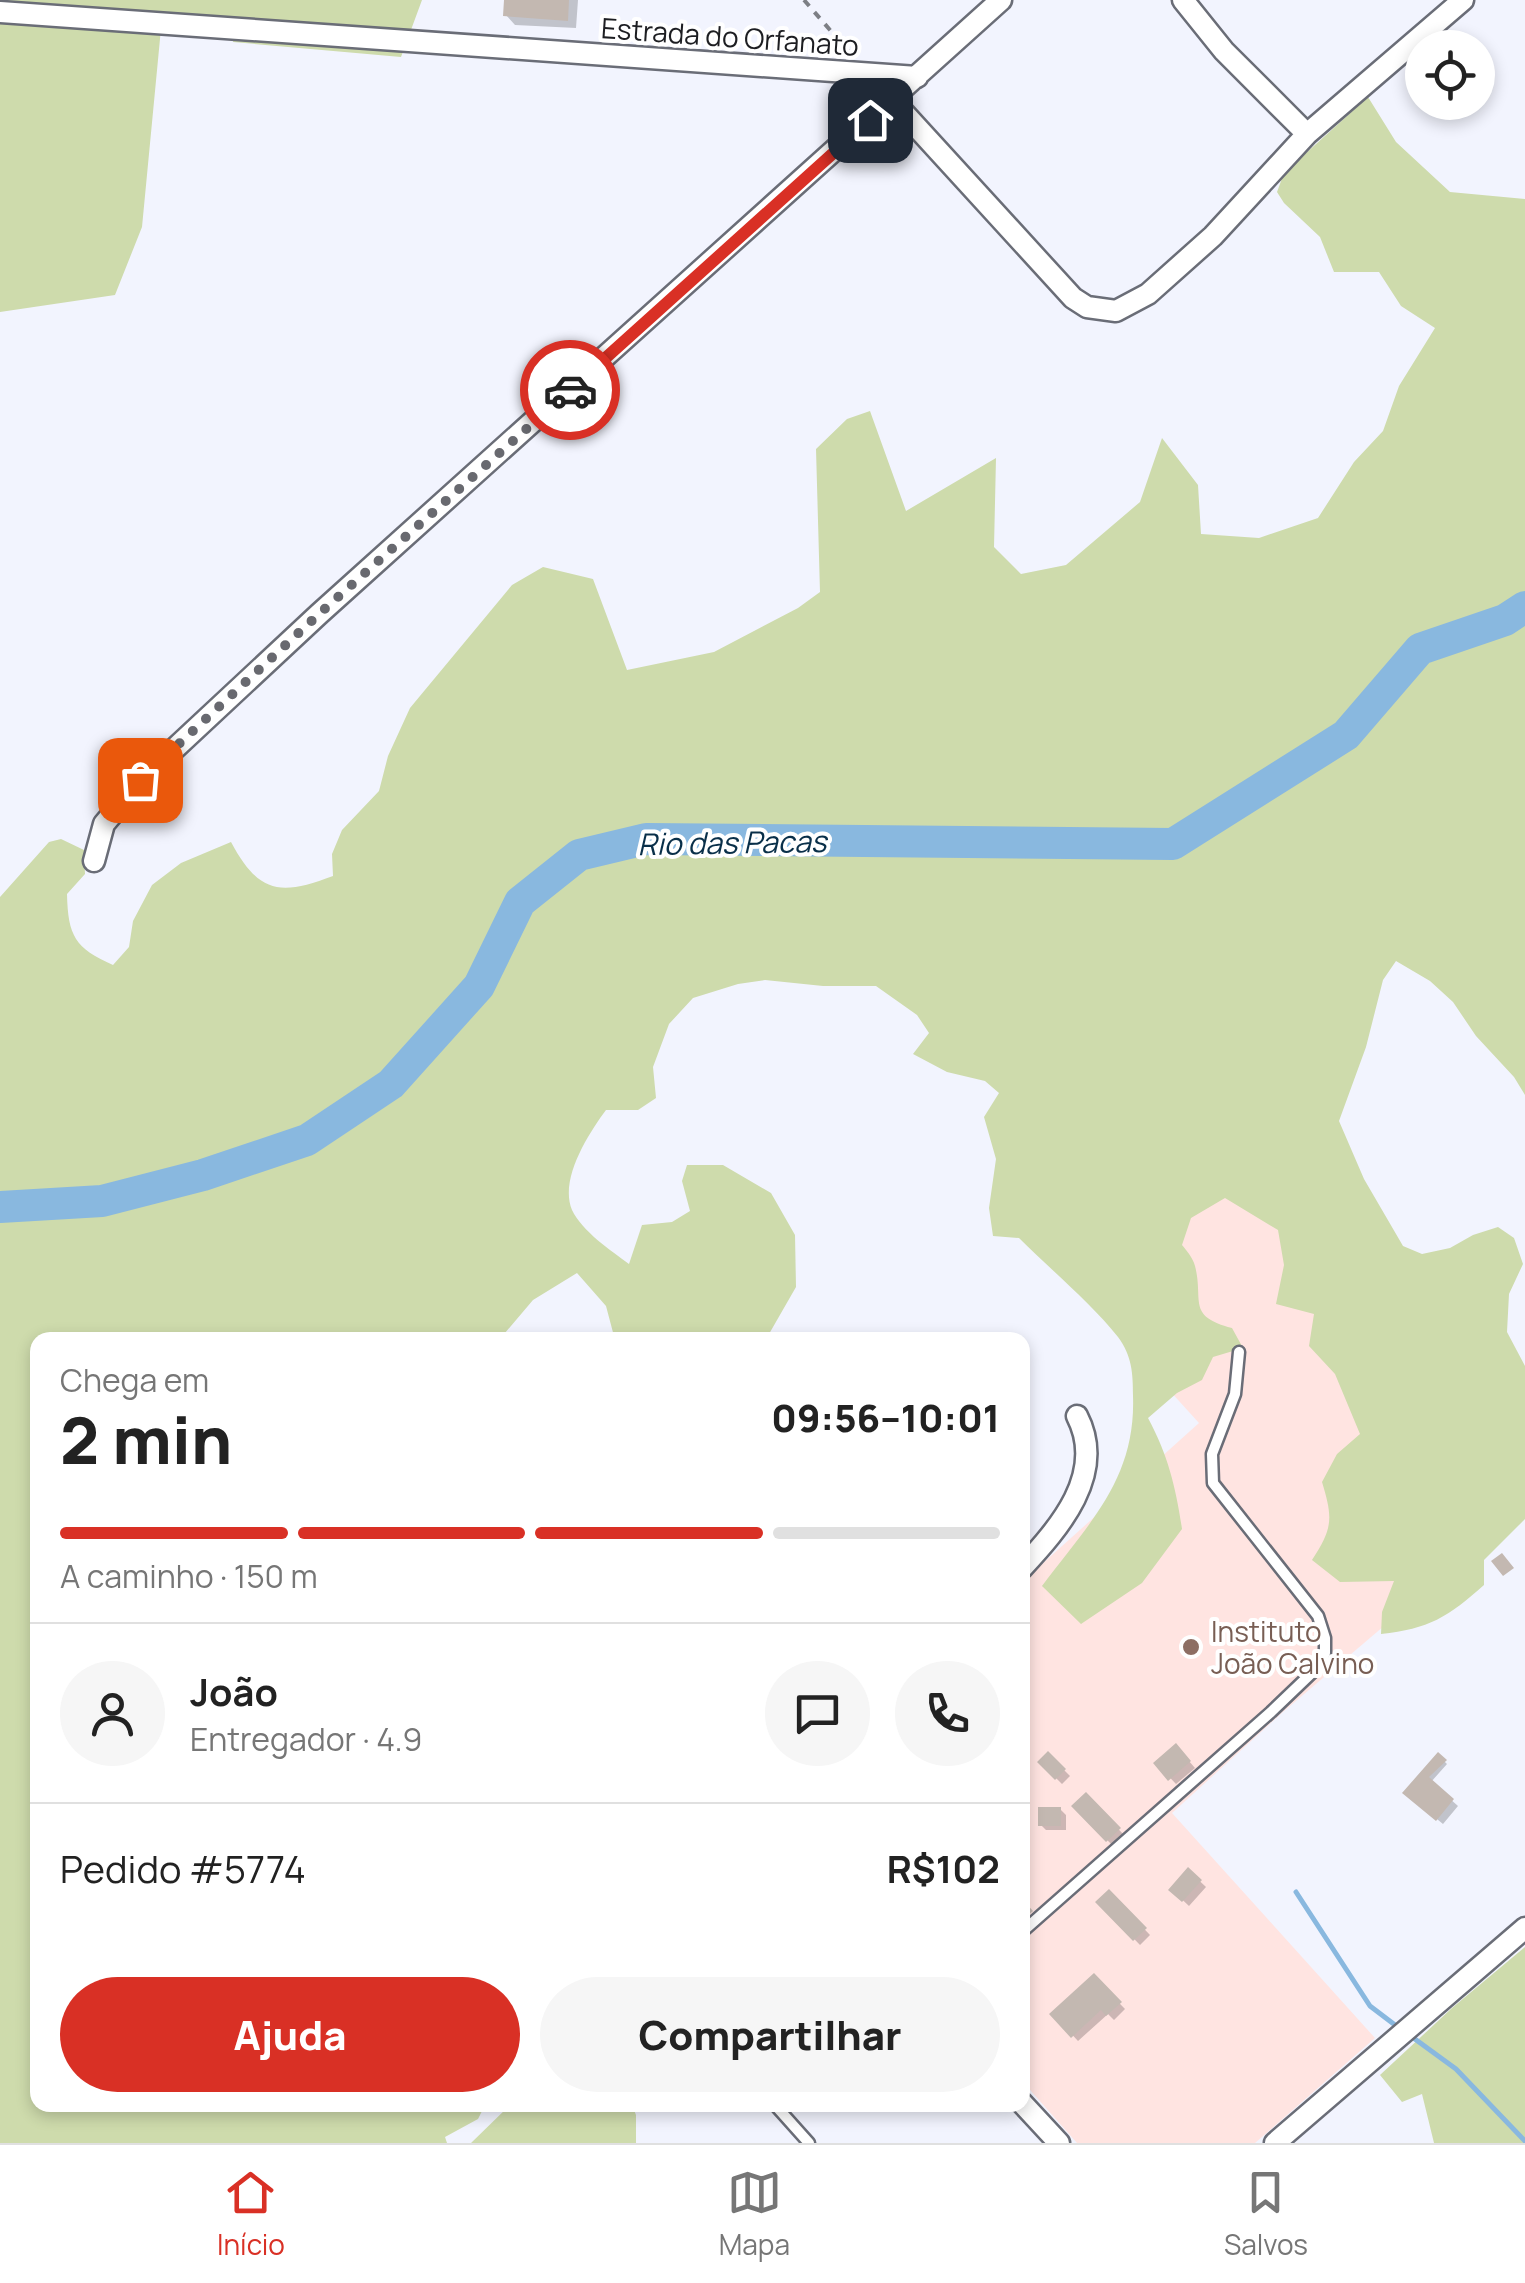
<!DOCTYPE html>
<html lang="pt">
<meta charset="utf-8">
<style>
:root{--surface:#fff;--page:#f6f6f6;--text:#222;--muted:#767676;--line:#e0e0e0;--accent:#d93025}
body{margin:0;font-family:Manrope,sans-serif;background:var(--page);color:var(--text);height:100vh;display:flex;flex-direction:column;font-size:38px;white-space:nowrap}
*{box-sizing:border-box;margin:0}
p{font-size:32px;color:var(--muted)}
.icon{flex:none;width:55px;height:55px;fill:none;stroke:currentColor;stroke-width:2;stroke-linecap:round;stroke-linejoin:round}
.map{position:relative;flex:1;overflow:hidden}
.drawer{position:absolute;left:30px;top:1332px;width:1000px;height:780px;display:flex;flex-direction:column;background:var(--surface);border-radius:20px;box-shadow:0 5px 15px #0003}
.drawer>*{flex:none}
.controls{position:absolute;left:1405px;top:30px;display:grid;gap:20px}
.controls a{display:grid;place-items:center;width:90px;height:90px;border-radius:50%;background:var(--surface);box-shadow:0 5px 15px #0003;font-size:50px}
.pin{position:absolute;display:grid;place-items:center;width:85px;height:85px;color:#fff;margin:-42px;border-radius:20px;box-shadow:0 5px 15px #0006}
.courier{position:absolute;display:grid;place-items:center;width:100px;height:100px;margin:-50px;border:8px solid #d93025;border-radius:50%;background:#fff;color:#222;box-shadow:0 2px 12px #0007}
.head em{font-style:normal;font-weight:800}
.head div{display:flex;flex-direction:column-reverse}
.head{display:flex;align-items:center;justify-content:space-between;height:170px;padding:0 30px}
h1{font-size:65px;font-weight:800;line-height:75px}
.bar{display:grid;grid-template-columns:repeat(4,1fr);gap:15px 10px;align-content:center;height:120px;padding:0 30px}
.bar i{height:12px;border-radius:8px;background:var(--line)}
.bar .on{background:var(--accent)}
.bar p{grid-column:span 4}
.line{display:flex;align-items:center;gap:25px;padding:0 30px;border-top:2px solid var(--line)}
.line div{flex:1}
.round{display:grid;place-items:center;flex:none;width:105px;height:105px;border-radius:52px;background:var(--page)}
.primary-button{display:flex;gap:20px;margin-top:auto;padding:20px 30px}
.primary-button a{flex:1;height:115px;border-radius:60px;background:var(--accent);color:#fff;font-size:40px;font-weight:800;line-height:115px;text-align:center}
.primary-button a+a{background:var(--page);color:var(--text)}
.menu{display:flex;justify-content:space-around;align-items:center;height:140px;border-top:2px solid var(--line);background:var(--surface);font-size:28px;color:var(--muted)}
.menu a{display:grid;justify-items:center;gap:5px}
.menu .on{color:var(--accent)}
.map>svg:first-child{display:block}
</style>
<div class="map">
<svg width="1525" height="2143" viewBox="0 0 1525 2143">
<rect width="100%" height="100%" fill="#f2f4fe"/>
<path fill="#ffe4e1" d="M1249,1097L1525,1506L1283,1712L1172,1813L1375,2038L1255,2143H1077L1023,2082L1022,1582L1199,1423L1059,1269Z"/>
<path fill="#cedbac" d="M0,0H422L401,57L233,42L235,25L162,18L142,227L115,295L0,312Z
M1368,97L1396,142L1450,192L1525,199V1095L1514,1077L1476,1036L1453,1002L1430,981L1396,961L1383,980L1366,1047L1339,1121L1364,1179L1403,1246L1422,1254L1450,1248L1473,1235L1498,1227L1514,1238L1523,1264L1509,1294L1507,1332L1525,1366V1519L1484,1560V1585C1448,1617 1429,1629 1381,1634L1382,1612L1394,1581L1340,1582L1312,1560C1333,1528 1333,1518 1322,1482L1337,1454L1360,1434L1335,1374L1309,1346L1314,1314L1276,1304L1284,1265L1278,1230L1225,1198L1191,1218L1182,1245C1187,1251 1193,1258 1195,1266C1204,1301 1186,1316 1232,1328L1243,1348L1213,1357L1202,1380L1177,1393L1148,1418C1168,1455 1176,1488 1182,1529L1142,1583L1081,1624L1042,1586C1089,1523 1136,1479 1133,1396C1133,1373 1132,1356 1118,1337C1092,1304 1050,1269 1019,1238L993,1236L989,1208L996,1159L984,1117L999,1093L985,1081L947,1072L913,1054L929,1033L917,1015L876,986H823L765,980L738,984L693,998L669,1024L653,1067L656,1098L638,1110H606C589,1133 559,1179 572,1210C582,1231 610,1250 629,1264L642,1225L672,1222L690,1211L682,1181L687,1165H723L771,1193L795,1235L796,1287L769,1334L755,1340H615L606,1306L577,1273L533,1300L499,1340H38V2105H485L478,2119L445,2137L447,2143H0V897L49,842L61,839L84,850L85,874L67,894C68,936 75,948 113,965L129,947L133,921L152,885L181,863L231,842C259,894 280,896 333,876L332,854L342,830L379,791L388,756L410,708L512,585L543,567L593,579L627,670L714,652L798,608L820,592L816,449L847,419L870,411L906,511L996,458L994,547L1021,574L1066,565L1140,502L1162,438L1198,485L1201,534L1259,538L1318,518L1354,462L1383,431L1399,386L1435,328L1401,306L1379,272H1334L1320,237L1284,203L1277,192L1284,173Z
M1525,1947V2143H1434L1422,2094L1402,2102L1380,2075L1452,2008Z
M510,2105H632L636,2115V2143H471Z"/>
<path fill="#0003" d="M507,0H578L576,28L515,25L506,15Z
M1176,1746L1195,1768L1176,1784L1156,1763Z
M1048,1754L1070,1776L1062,1784L1040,1762Z
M1438,1755L1447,1764L1431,1782L1458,1806L1443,1824L1405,1793Z
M1086,1795L1124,1835L1113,1846L1074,1806Z
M1060,1809L1066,1815V1830H1046L1041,1825Z
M1189,1871L1206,1887L1189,1906L1172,1890Z
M1109,1892L1150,1935L1140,1945L1107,1911Z
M1094,1977L1125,2009L1114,2020L1108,2014L1078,2041L1053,2014Z"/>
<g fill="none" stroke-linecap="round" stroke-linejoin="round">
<path stroke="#89b8df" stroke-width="5" d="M1296,1892L1370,2006L1399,2028
M1408,2034L1456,2069L1525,2141"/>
<path stroke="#89b8df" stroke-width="32" d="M0,1207L102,1201L203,1175L307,1140L391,1084L479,986L520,902L579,855L646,839L1173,844L1346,735L1420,649L1505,620L1525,607"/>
</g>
<path fill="#c3b8b1" d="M504,0H569L568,21L503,16Z
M1502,1553L1514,1568L1503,1576L1491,1561Z
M1176,1743L1191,1761L1168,1781L1153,1763Z
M1048,1751L1066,1769L1055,1780L1037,1762Z
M1438,1752L1447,1760L1429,1777L1454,1799L1436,1821L1402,1793Z
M1086,1792L1121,1828L1106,1842L1071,1806Z
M1038,1807H1061V1826H1038Z
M1188,1867L1202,1880L1182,1902L1168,1890Z
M1109,1889L1147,1928L1133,1941L1095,1902Z
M1022,1899L1033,1911L1022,1921Z
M1094,1973L1122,2002L1106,2016L1101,2010L1071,2038L1049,2014Z"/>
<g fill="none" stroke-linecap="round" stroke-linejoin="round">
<defs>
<path id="service" d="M1022,1932L1271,1712L1319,1666L1325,1653V1638L1318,1616L1213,1483L1212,1454L1235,1394L1239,1352
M775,2105L809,2143"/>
<path id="minor" d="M1183,0L1224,51L1307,134
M0,12L917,77
M892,100L1073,298L1087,307L1116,311L1148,294L1213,236L1307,134L1463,0
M94,861L104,824L141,780L319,614L1001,0
M1022,1568C1059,1528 1107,1474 1077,1416
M1022,2103L1059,2143
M1275,2143L1525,1928"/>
</defs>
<use href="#service" stroke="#6a6d77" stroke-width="15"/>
<use href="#minor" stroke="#6a6d77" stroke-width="25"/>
<path stroke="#7d7f85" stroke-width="4" stroke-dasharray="8 8" stroke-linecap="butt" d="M804,0L850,53"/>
<use href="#service" stroke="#fff" stroke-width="10"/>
<use href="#minor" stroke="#fff" stroke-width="20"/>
</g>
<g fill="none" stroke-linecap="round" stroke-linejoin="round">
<path stroke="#68696f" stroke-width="10" stroke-dasharray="0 18" d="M140,780L319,614L570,390"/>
<path stroke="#d93025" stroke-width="12" d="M570,390L870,120"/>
</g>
<circle fill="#8d6e63" stroke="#fff" stroke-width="4" cx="1191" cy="1647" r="10"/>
<g text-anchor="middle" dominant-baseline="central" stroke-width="8" stroke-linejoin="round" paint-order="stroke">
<g font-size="28" fill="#1d1e22" stroke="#fff">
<text transform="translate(730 36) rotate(4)">Estrada do Orfanato</text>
</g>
<g font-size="28" fill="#785e54" stroke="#fff" text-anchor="start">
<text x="1211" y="1631">Instituto<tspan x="1211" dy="32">João Calvino</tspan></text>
</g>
<g font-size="30" font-style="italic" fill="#092f49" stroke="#fff">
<text transform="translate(732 842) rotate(-1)">Rio das Pacas</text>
</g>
</g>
</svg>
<div class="controls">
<a><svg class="icon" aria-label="locate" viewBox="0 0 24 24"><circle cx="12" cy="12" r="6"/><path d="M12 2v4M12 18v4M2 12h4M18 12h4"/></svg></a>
</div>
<div class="pin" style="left:140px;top:780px;background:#ea580c"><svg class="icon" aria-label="bag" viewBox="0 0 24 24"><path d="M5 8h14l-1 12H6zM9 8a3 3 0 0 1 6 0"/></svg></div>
<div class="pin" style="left:870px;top:120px;background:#1f2937"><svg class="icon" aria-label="home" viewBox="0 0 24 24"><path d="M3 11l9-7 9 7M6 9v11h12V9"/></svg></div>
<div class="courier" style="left:570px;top:390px"><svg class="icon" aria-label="car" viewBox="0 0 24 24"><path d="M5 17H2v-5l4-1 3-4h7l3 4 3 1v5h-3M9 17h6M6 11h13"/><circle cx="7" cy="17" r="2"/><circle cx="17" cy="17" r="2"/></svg></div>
<section class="drawer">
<div class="head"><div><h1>2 min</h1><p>Chega em</p></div><em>09:56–10:01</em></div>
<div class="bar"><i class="on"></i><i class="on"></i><i class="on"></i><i></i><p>A caminho · 150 m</p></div>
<div class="line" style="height:180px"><a class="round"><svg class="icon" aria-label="person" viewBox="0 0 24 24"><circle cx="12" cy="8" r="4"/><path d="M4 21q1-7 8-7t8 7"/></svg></a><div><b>João</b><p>Entregador · 4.9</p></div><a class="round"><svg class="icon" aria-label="chat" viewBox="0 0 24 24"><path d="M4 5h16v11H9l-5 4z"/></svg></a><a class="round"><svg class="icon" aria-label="phone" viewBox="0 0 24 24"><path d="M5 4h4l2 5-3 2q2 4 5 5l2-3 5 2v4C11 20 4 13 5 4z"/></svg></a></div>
<div class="line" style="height:130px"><div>Pedido #5774</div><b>R$102</b></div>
<div class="primary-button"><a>Ajuda</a><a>Compartilhar</a></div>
</section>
</div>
<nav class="menu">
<a class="on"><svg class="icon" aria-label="home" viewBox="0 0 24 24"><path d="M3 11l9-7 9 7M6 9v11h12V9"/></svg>Início</a>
<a><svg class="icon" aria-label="map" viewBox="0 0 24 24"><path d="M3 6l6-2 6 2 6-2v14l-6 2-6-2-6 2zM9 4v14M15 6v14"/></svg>Mapa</a>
<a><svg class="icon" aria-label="saved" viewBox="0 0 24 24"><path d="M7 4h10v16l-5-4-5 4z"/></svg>Salvos</a>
</nav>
